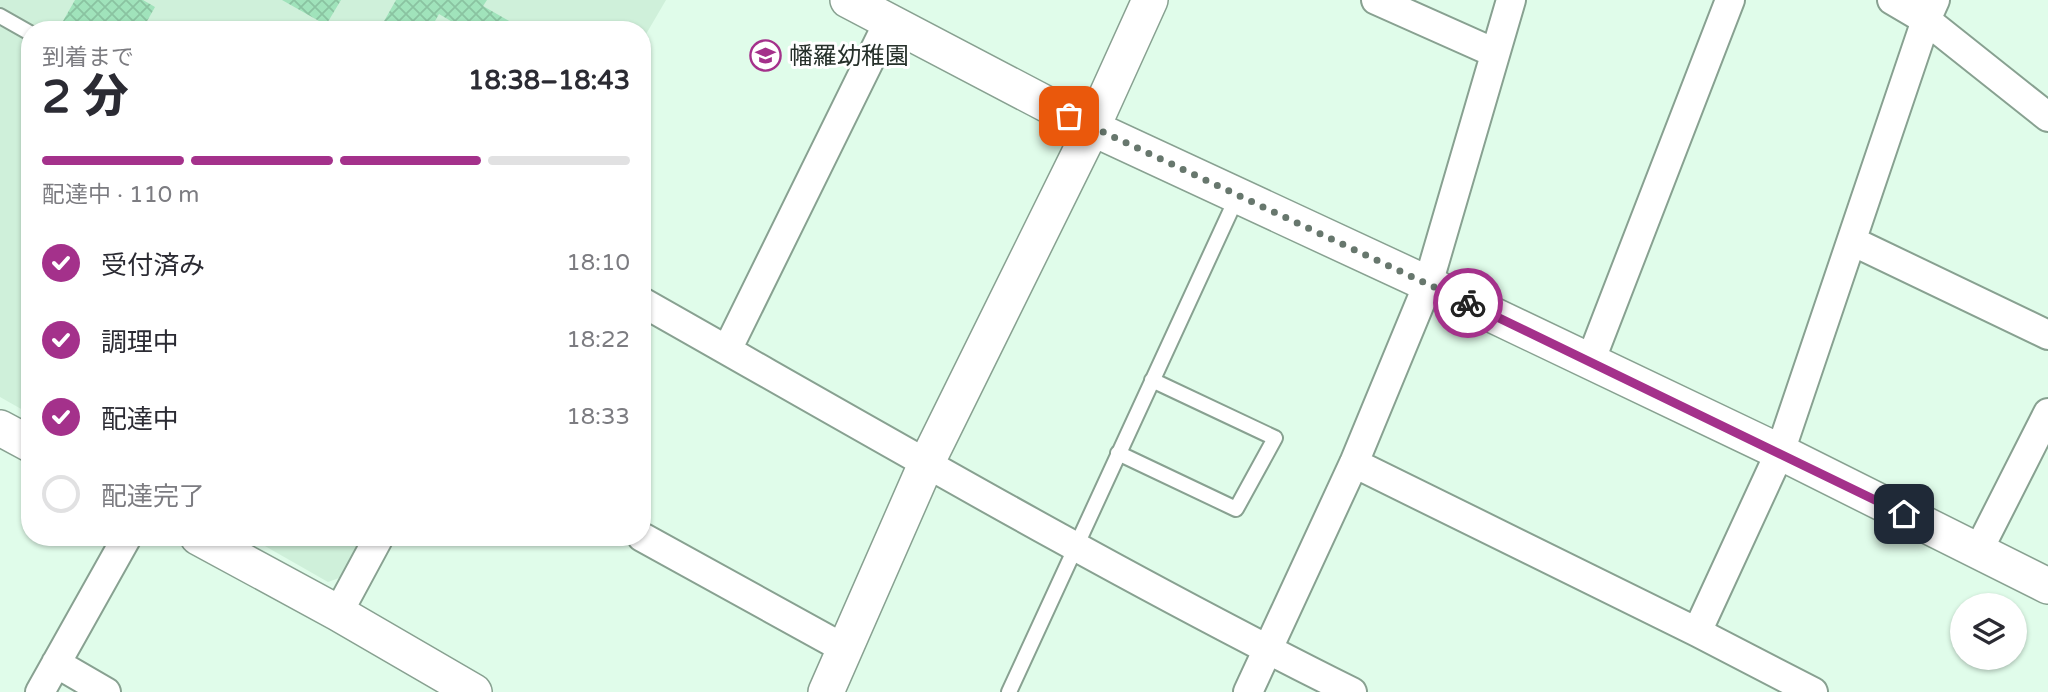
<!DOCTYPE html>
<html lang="ja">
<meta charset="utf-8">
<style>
:root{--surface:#fff;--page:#f7f7f7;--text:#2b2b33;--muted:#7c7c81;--line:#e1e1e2;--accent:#a4318b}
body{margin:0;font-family:"Varela Round","Noto Sans JP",sans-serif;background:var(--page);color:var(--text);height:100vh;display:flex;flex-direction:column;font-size:26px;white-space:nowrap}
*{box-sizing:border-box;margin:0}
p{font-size:23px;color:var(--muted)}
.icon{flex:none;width:38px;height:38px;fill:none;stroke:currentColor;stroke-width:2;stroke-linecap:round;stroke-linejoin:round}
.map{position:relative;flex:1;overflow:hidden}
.drawer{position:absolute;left:21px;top:21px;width:630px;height:525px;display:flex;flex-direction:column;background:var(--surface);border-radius:28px;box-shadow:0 2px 5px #0004}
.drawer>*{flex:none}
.tools{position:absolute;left:1950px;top:593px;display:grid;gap:14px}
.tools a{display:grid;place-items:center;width:77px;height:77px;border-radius:50%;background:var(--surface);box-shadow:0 2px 5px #0004;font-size:35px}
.pin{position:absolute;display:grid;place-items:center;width:60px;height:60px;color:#fff;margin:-30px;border-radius:14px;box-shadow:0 4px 10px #0006}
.courier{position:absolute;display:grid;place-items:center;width:70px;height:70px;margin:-35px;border:5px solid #a4318b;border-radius:50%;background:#fff;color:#222;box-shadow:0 2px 9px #0007}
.head em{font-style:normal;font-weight:800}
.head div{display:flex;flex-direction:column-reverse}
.head{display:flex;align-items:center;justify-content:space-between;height:119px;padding:0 21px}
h1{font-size:46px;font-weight:800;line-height:52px}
.bar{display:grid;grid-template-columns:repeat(4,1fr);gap:10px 7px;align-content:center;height:84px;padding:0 21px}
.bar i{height:9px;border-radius:5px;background:var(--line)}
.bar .on{background:var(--accent)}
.bar p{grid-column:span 4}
ol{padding:0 21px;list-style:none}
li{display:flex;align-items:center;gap:21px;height:77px}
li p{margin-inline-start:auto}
li .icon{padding:7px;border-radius:50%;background:var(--accent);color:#fff;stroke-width:4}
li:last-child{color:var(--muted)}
li i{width:38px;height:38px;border:4px solid var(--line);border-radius:50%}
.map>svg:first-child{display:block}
</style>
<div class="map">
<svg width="2048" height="692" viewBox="0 0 2048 692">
<defs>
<pattern id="building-cross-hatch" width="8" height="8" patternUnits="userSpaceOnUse" patternTransform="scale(1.75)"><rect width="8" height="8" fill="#a0e3bb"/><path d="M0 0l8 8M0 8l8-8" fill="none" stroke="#8ac3a1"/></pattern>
</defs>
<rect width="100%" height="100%" fill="#e0fcea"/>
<path fill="#cff0da" d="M0,0H666L642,41V30H30V414L0,397Z
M249,537H362L339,578L328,582Z"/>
<path fill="url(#building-cross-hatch)" d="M75,0H143L155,7L146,23L158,30H62L59,28Z
M282,0H341L326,25Z
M396,0H487L483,6L525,30H466L439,14L430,30H379Z"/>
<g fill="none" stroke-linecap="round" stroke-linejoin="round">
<defs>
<path id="service" d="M0,16L30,33
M1118,453L1236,509L1275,438L1152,380
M1009,692L1237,197"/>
<path id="minor" d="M1376,0L1495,53
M1892,0L1926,20L2048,117
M1852,241L2048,335
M642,302C877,435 1111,572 1352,692
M727,350L889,21
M1590,362L1730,0
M1354,463L1697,632L1813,692
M642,537L845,649
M1978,551L2048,413
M338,613L379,537
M1697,632L1780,452L1926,20L1935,0
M56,663L106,692
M40,692L127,537
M1248,692L1354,463L1428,284L1511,0"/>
<path id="tertiary" d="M848,0L1092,128L1428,284L1780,452L2048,586
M0,428L30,444
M198,537L338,613L474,692
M826,692L926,464L1092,128L1150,0"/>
</defs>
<use href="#service" stroke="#88a191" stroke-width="18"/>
<use href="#minor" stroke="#88a191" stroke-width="32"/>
<use href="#tertiary" stroke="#88a191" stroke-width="38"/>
<use href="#service" stroke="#fff" stroke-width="14"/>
<use href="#minor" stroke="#fff" stroke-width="28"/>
<use href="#tertiary" stroke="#fff" stroke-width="35"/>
</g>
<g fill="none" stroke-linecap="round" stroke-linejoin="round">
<path stroke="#67776d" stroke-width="7" stroke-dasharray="0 12.6" d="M1069,116L1468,303"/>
<path stroke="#a4318b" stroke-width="9" d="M1468,303L1904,514"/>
</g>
<defs>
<symbol id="school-ring" viewBox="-11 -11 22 22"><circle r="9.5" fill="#fff" stroke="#a4318b" stroke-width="1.5"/><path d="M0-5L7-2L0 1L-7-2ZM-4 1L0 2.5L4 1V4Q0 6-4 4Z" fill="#a4318b"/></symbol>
</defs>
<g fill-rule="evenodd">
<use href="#school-ring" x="748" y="38" width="35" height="35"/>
</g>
<g text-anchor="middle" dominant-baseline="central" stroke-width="6" stroke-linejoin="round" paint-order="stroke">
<g font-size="24" fill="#26302a" stroke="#fff" text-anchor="start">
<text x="789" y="56">幡羅幼稚園</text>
</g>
</g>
</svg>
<div class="tools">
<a><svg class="icon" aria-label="layers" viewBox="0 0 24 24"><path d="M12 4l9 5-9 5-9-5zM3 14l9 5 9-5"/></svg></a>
</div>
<div class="pin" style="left:1069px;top:116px;background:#ea580c"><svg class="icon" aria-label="bag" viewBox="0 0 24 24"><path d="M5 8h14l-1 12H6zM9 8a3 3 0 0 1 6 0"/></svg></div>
<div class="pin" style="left:1904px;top:514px;background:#1f2937"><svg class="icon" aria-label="home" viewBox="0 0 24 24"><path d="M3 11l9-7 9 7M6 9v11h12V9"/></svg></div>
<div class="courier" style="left:1468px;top:303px"><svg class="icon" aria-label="bike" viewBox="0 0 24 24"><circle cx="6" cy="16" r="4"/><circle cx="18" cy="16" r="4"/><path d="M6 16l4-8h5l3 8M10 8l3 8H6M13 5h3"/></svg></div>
<section class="drawer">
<div class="head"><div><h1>2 分</h1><p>到着まで</p></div><em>18:38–18:43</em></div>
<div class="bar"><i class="on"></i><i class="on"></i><i class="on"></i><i></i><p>配達中 · 110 m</p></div>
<ol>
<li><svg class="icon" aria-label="check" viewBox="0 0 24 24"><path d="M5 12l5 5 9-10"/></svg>受付済み<p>18:10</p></li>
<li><svg class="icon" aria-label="check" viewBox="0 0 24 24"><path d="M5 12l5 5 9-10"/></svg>調理中<p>18:22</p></li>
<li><svg class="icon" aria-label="check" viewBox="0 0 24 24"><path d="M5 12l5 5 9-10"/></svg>配達中<p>18:33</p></li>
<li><i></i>配達完了</li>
</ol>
</section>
</div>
